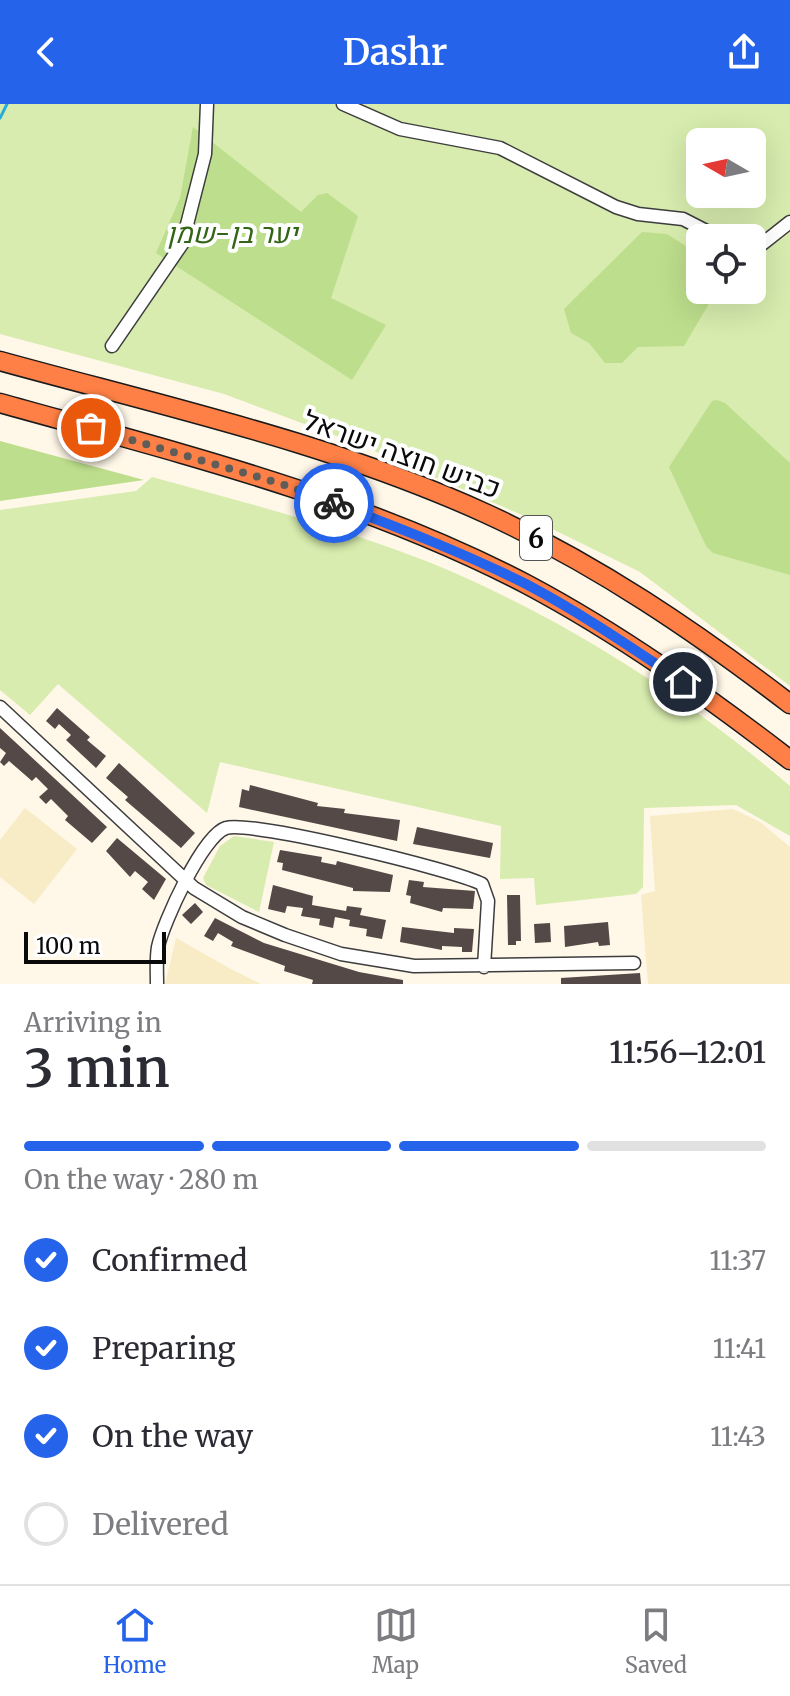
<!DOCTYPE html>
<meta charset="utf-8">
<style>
:root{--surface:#fff;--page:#f7f7f7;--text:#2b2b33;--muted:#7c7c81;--line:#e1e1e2;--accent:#2563eb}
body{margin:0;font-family:Merriweather,Heebo,serif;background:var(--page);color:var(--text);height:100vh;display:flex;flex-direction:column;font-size:30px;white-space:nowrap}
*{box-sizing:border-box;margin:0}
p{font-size:26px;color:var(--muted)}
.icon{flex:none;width:44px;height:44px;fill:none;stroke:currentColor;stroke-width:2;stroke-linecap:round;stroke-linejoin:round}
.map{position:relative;height:880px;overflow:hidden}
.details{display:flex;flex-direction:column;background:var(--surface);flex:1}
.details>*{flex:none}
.needle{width:52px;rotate:279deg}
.tools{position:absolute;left:686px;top:24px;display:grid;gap:16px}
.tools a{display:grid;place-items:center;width:80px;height:80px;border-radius:12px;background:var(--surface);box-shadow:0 8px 32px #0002;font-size:40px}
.scale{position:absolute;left:24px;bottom:20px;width:142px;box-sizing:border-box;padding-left:8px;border:4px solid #0a0a0a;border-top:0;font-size:22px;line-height:28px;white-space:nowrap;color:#0a0a0a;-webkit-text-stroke:6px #fff;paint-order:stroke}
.pin{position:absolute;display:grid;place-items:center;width:68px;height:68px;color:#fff;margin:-34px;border:4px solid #fff;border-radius:50%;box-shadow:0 2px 8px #0007}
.courier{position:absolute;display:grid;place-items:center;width:80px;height:80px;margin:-40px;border:6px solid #2563eb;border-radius:50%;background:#fff;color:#222;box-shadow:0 2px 10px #0007}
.headline em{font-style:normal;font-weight:600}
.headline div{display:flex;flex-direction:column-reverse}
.headline{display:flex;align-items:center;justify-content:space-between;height:136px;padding:0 24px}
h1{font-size:52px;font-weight:600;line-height:60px}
.bar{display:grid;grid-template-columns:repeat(4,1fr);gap:12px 8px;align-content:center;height:96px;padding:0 24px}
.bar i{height:10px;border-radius:6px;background:var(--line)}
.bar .current{background:var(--accent)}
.bar p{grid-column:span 4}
ol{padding:0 24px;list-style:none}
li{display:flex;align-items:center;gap:24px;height:88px}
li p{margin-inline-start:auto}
li .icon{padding:8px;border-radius:50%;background:var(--accent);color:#fff;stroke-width:4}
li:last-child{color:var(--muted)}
li i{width:44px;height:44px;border:4px solid var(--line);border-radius:50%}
header{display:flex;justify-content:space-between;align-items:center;height:104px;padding:0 24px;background:var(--accent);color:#fff;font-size:36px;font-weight:600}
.menu{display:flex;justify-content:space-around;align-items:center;height:112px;border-top:2px solid var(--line);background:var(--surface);font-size:22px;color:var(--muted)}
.menu a{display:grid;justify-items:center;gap:4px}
.menu .current{color:var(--accent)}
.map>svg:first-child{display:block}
</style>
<header><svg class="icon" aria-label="back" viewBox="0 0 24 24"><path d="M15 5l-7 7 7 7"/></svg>Dashr<svg class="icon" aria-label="share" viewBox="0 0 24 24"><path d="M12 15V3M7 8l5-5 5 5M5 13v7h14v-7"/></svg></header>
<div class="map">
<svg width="790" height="880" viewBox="0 0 790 880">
<rect width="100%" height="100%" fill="#fff7e8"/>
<path fill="#f7ecc5" d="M25,704L77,745L34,800L0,773V736Z
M733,705L760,718L790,743V880H648L641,791L655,787L650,712Z
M176,834L229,864L261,880H165Z"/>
<path fill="#d7ecae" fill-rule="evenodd" d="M0,0H790V582L640,468L536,417L358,340L224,290L0,230ZM700,38H752V90H700ZM700,134H752V186H700Z
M152,373C247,399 344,424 436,461C565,515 684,591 790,682V732L736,701L644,704L643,783L636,790L536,801L534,774L500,775L501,722L220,658L207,709L58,580L30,611L0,586V406L136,387Z
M234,732L274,738L259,808L206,781L203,774L220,742Z"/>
<path fill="#bdde8c" d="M193,23L301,108L318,91L327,89L358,112L331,194L386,221L352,276L156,149L180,94Z
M642,128L667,130L700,151V186H717L684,242L638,243L622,259H605L589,239L571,229L564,205Z
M717,296L725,299L790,359V471L713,449L706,442L669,363L712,297Z
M0,337L144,376L0,397Z"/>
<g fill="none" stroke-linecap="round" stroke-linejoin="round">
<path stroke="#28acd9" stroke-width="3" d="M0,14L7,0"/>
</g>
<path fill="#544946" d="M57,604L90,633L87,636L106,652L96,664L66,636L71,631L59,620L55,625L46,617Z
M0,624L107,723L92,739L65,716L68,712L51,695L46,700L39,693L48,685L36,673L32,677L9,657L4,662L0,658L6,649L0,644Z
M119,659L195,729L181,744L125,696L128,693L106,674Z
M250,681L318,699L317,702L345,705L344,709L400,716L397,737L239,703L242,685L249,687Z
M417,723L493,739L490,754L413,740Z
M117,734L166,775L154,796L142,785L148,778L135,767L130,773L106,747Z
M280,746L322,753L321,758L336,761L337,757L393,771L390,788L353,787V784L282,766L283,759L277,758Z
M409,776L424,778L423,783L475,787L473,805L443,804L442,808L410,799L411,792L406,791Z
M273,781L313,792L312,801L346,807L347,802L362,804L360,811L386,816L382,835L366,832L367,825L349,822L350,816L335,813L333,824L319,821L320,815L301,812L303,804L287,802L285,809L268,805Z
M507,791H520L521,837H516V841H508Z
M195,799L203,808L191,820L182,811Z
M215,814L264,839L359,868L403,876V880H312L313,876L284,867L285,862L231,842L233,838L218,829L213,837L204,832Z
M608,818L610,841L599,842L598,838L565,843L564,822Z
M550,819L551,838L535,839L534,820Z
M402,823L454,829V824L474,825L472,848H462V843L442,842V846L400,838Z
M640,869L641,880H561V874Z"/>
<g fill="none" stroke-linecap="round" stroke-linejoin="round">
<defs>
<path id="minor" d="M343,0L400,25L500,44L616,103L638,110L683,115L720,134
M752,148L790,118
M112,242L182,140L205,50L207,0
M0,603L194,784L242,813L285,831L341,850L414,862L634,859
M157,880C157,868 156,855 158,843C163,819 203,731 226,724C250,716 455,766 482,780L488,797L484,863"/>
<path id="highway" d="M0,257C163,302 332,339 487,410C596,460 695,527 790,600
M0,299C179,349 362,394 528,481C620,530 707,592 790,656"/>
</defs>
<use href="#minor" stroke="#3d3d3d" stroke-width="15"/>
<use href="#highway" stroke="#1b1b1b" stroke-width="21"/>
<use href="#minor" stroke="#fff" stroke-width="12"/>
<use href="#highway" stroke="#ff8046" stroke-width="18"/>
</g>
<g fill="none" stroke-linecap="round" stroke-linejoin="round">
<path stroke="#605d58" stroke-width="8" stroke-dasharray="0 14.4" d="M91,324L282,380L334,399"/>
<path stroke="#2563eb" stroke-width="10" d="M334,399C399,424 464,449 526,480C581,509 632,544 683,578"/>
</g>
<g text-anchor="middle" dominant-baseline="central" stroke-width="8" stroke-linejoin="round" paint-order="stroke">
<rect fill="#fff" stroke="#545454" stroke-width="2" x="520" y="412" width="32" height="44" rx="6"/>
<g font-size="26" font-weight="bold" fill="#0a0a0a">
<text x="536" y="434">6</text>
</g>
<g font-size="28" font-style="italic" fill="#326616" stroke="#fff">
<text x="232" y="129">יער בן-שמן</text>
</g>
<g font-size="28" fill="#0a0a0a" stroke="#fff">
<text transform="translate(402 350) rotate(20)">כביש חוצה ישראל</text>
</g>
</g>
</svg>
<div class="tools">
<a><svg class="needle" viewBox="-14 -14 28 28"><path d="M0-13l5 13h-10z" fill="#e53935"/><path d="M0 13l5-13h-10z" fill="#7c7c81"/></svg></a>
<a><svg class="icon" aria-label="locate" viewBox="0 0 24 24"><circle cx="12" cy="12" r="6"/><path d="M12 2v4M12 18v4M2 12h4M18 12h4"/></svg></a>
</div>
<div class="scale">100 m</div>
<div class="pin" style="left:91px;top:324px;background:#ea580c"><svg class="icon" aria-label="bag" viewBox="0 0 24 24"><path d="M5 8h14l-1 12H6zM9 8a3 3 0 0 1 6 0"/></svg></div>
<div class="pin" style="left:683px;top:578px;background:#1f2937"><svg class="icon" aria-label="home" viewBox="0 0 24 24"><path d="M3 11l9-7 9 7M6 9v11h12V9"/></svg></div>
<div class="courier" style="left:334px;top:399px"><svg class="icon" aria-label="bike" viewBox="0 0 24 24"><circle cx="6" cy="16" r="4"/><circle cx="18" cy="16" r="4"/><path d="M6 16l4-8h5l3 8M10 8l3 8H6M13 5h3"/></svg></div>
</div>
<section class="details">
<div class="headline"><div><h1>3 min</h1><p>Arriving in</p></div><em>11:56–12:01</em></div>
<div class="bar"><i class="current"></i><i class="current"></i><i class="current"></i><i></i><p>On the way · 280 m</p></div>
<ol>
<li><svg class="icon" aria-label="check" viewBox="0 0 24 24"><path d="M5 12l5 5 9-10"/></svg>Confirmed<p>11:37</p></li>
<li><svg class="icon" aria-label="check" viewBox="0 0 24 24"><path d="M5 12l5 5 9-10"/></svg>Preparing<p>11:41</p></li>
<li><svg class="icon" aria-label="check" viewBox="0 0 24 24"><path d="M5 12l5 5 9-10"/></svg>On the way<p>11:43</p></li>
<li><i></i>Delivered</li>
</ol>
</section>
<nav class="menu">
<a class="current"><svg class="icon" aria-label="home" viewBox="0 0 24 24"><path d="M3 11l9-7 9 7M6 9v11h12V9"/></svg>Home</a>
<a><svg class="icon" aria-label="map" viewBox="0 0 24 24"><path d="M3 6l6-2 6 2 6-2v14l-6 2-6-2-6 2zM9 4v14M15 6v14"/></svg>Map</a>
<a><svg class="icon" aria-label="saved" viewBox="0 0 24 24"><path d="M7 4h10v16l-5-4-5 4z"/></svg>Saved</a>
</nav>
